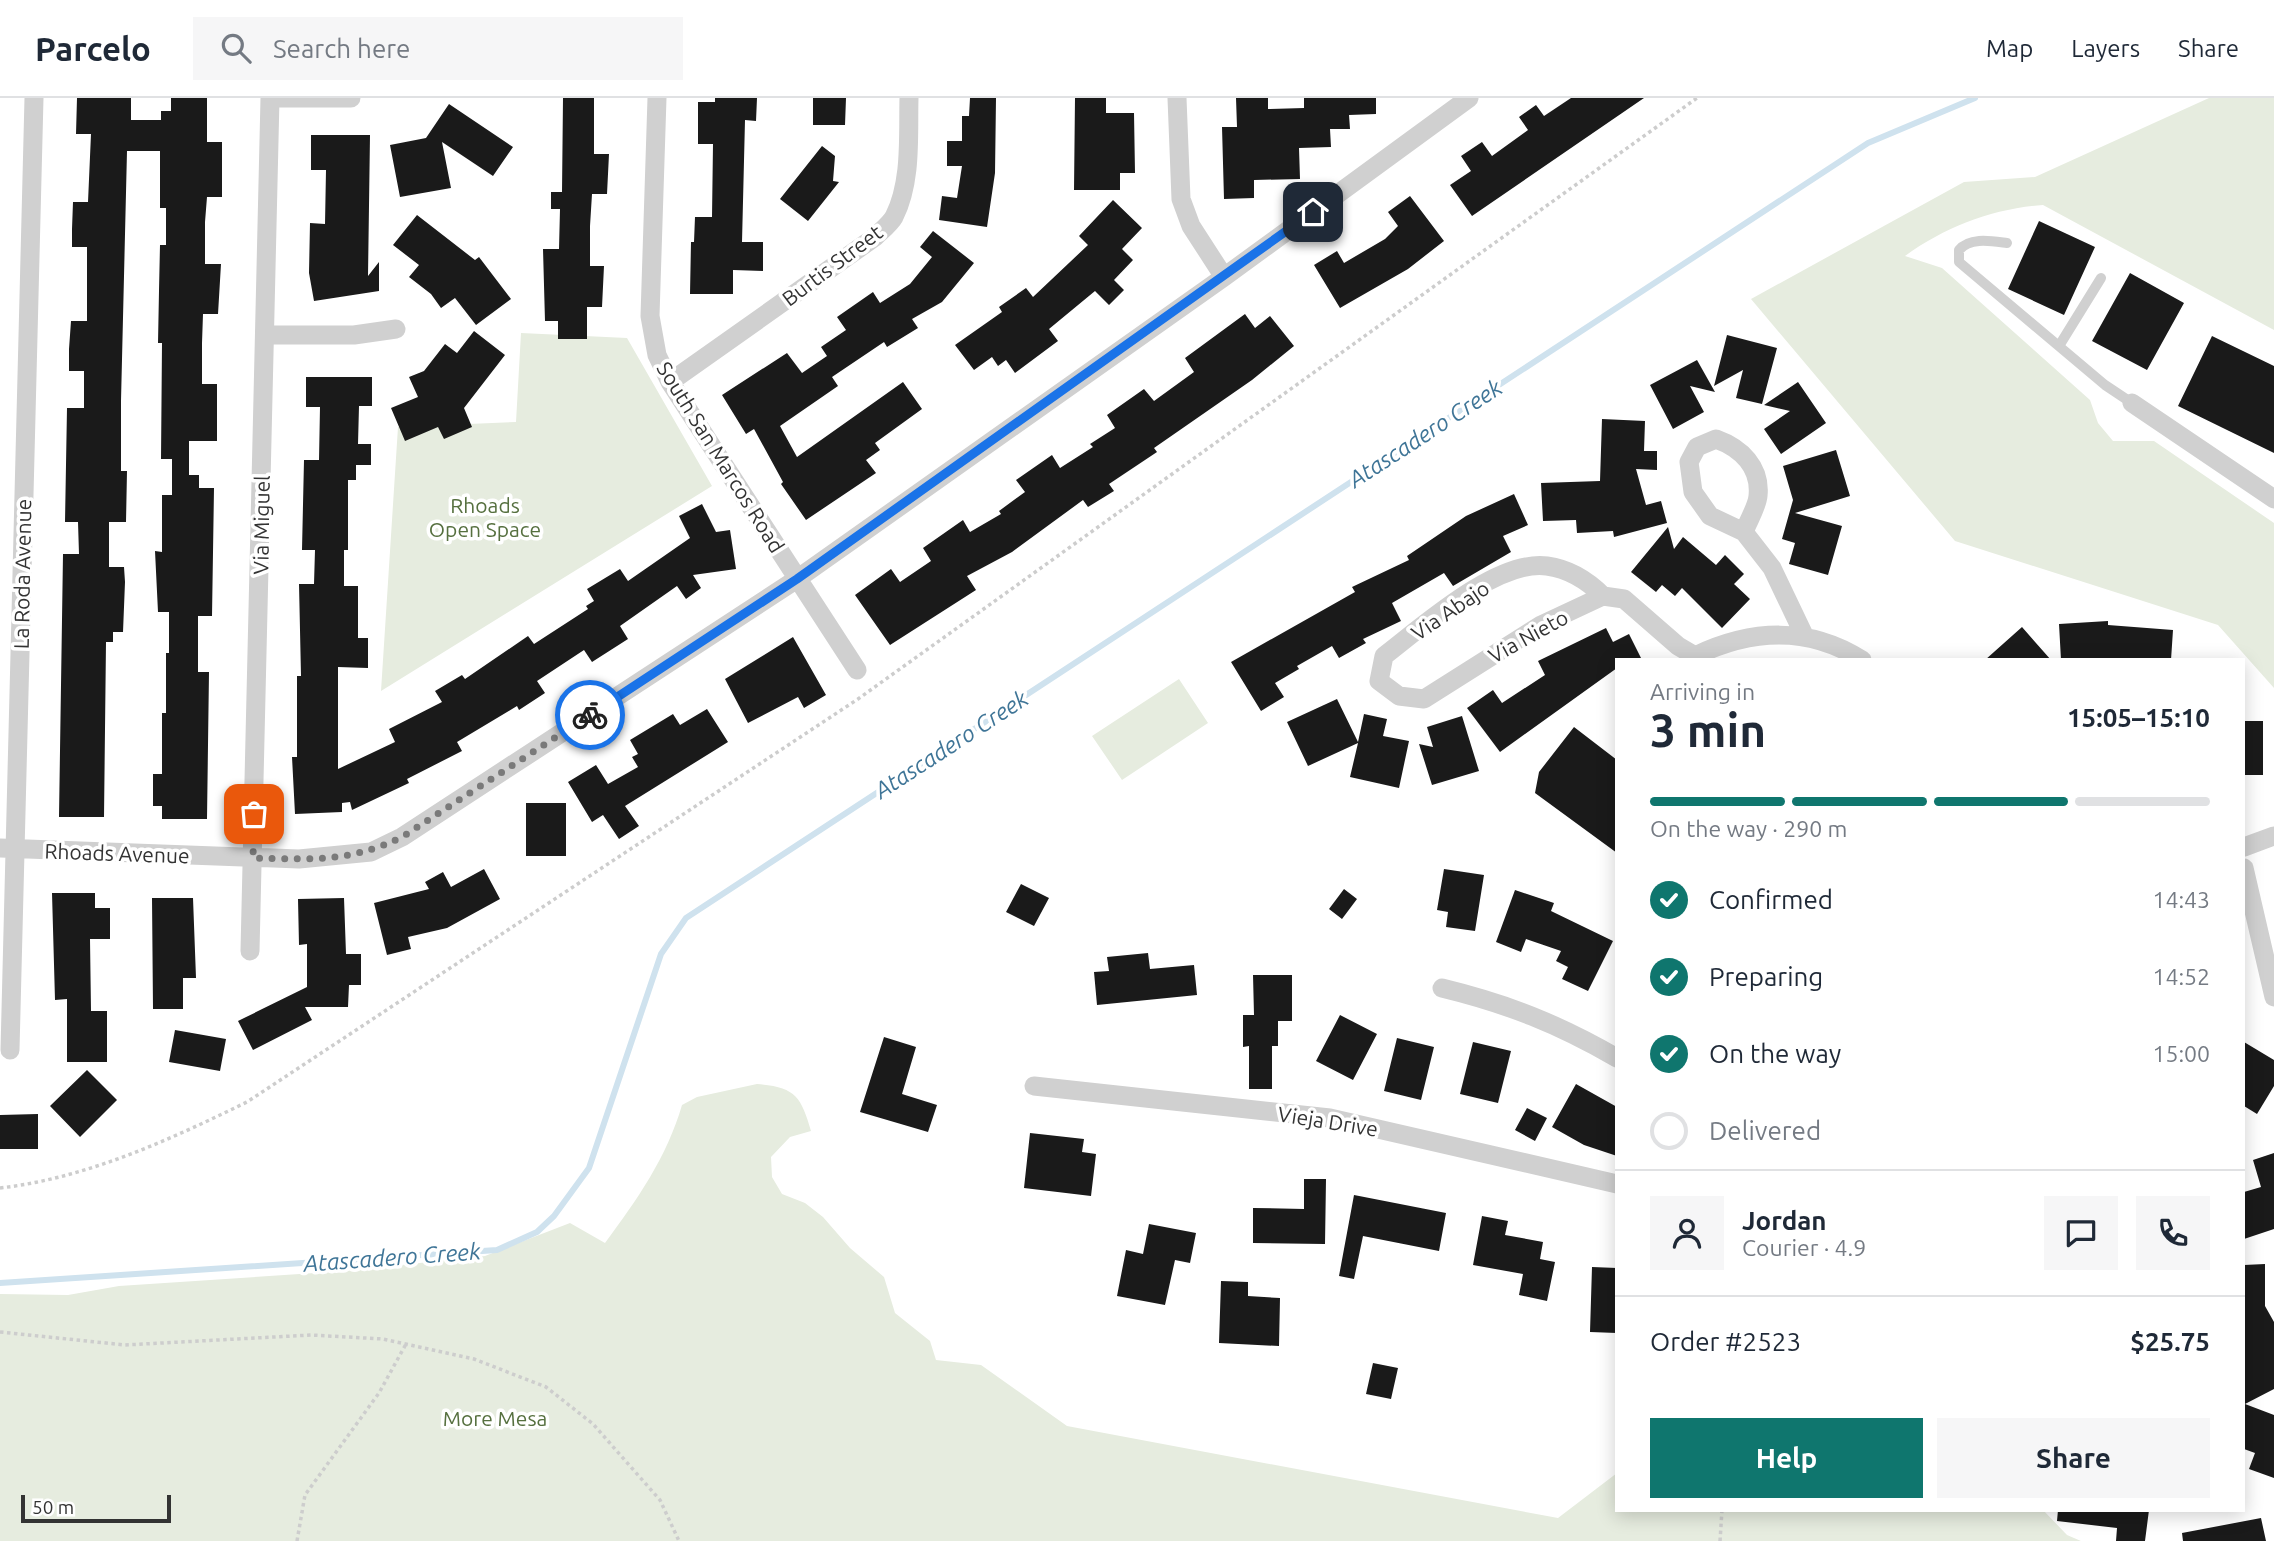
<!DOCTYPE html>
<meta charset="utf-8">
<style>
:root{--surface:#fff;--page:#f6f6f7;--text:#1f2937;--muted:#747a83;--line:#e0e1e3;--accent:#0f766e}
body{margin:0;font-family:Ubuntu,sans-serif;background:var(--page);color:var(--text);height:100vh;display:flex;flex-direction:column;font-size:26px;white-space:nowrap}
*{box-sizing:border-box;margin:0}
p{font-size:23px;color:var(--muted)}
.icon{flex:none;width:38px;height:38px;fill:none;stroke:currentColor;stroke-width:2;stroke-linecap:round;stroke-linejoin:round}
.map{position:relative;flex:1;overflow:hidden}
.side{position:absolute;left:1615px;top:560px;width:630px;height:854px;display:flex;flex-direction:column;background:var(--surface);border-radius:0px;box-shadow:0 4px 18px #0003}
.side>*{flex:none}
.scale{position:absolute;left:21px;bottom:18px;width:150px;box-sizing:border-box;padding-left:7px;border:4px solid #333;border-top:0;font-size:19px;line-height:24px;white-space:nowrap;color:#333;-webkit-text-stroke:5px #fff;paint-order:stroke}
.pin{position:absolute;display:grid;place-items:center;width:60px;height:60px;color:#fff;margin:-30px;border-radius:14px;box-shadow:0 4px 10px #0006}
.courier{position:absolute;display:grid;place-items:center;width:70px;height:70px;margin:-35px;border:5px solid #1a73e8;border-radius:50%;background:#fff;color:#222;box-shadow:0 2px 9px #0007}
.head em{font-style:normal;font-weight:700}
.head div{display:flex;flex-direction:column-reverse}
.head{display:flex;align-items:center;justify-content:space-between;height:119px;padding:0 35px}
h1{font-size:46px;font-weight:700;line-height:52px}
.bar{display:grid;grid-template-columns:repeat(4,1fr);gap:10px 7px;align-content:center;height:84px;padding:0 35px}
.bar i{height:9px;border-radius:5px;background:var(--line)}
.bar .selected{background:var(--accent)}
.bar p{grid-column:span 4}
.line{display:flex;align-items:center;gap:18px;padding:0 35px;border-top:2px solid var(--line)}
.line div{flex:1}
.round{display:grid;place-items:center;flex:none;width:74px;height:74px;border-radius:0px;background:var(--page)}
ol{padding:0 35px;list-style:none}
li{display:flex;align-items:center;gap:21px;height:77px}
li p{margin-inline-start:auto}
li .icon{padding:7px;border-radius:50%;background:var(--accent);color:#fff;stroke-width:4}
li:last-child{color:var(--muted)}
li i{width:38px;height:38px;border:4px solid var(--line);border-radius:50%}
.button{display:flex;gap:14px;margin-top:auto;padding:14px 35px}
.button a{flex:1;height:80px;border-radius:0px;background:var(--accent);color:#fff;font-size:28px;font-weight:700;line-height:80px;text-align:center}
.button a+a{background:var(--page);color:var(--text)}
header{display:flex;align-items:center;gap:42px;box-sizing:border-box;height:98px;padding:0 35px;background:var(--surface);border-bottom:2px solid var(--line)}
header strong{font-size:33px}
nav{display:flex;gap:38px;margin-inline-start:auto;font-size:24px}
.search{width:490px;height:63px;background:var(--page);display:flex;align-items:center;gap:18px;box-sizing:border-box;padding:0 24px;border-radius:0px;color:var(--muted);font-size:26px}
.map>svg:first-child{display:block}
</style>
<header>
<strong>Parcelo</strong>
<div class="search"><svg class="icon" aria-label="search" viewBox="0 0 24 24"><circle cx="10" cy="10" r="6"/><path d="M15 15l6 6"/></svg>Search here</div>
<nav><a>Map</a><a>Layers</a><a>Share</a></nav>
</header>
<div class="map">
<svg width="2274" height="1443" viewBox="0 0 2274 1443">
<rect width="100%" height="100%" fill="#fff"/>
<path fill="#e6ecdf" d="M2209,0H2274V232L2043,107C1992,111 1947,128 1905,158L1942,170L2090,302L2098,325L2113,343H2154L2274,425V590L2218,527L1955,443L1751,201L1964,84L2035,79Z
M521,235L627,240L712,388L381,593L398,329L516,324Z
M1179,581L1208,625L1122,682L1092,638Z
M757,986C795,989 801,998 811,1033L790,1039L771,1059L772,1079L782,1096L805,1105L823,1119L850,1150L884,1179L895,1215L930,1243L936,1262L981,1267L1067,1328L1558,1420L1617,1375V1412H2043L2067,1437L2081,1443H0V1196L68,1197L119,1188L345,1173L485,1158L570,1125L605,1145C637,1102 667,1059 682,1007L697,999Z"/>
<g fill="none" stroke-linecap="round" stroke-linejoin="round">
<path stroke="#cfe2ee" stroke-width="6" d="M0,1185L497,1152L537,1134L554,1118L589,1070L661,856L686,820L1868,45L1975,0"/>
</g>
<path fill="#1a1a1a" d="M77,0H131V22H161V13H171V0H207V44H222V99H207L205,124V166H221L218,216H203L202,245V286H217V343H189V377H199V390H214L212,518H198V574H209L207,721H162V708H153V676H162V615H166V555H169V514H158L155,453L162,454V397H172V361H161L162,245H158L159,193L160,147H166V110H160V53H127L121,303V373H127L126,424H109V469H124L125,484L123,534H113V544H106L104,719H59L63,456H79L78,424H65L67,310H84V273H69V251L71,223H87V149H72V131L73,104H88L91,36H76Z
M563,0H594V56H609L607,96H592L590,128V168H604L602,209H587V241H558V223H545L543,151H559L560,111H551V94H562Z
M715,0H757L756,23L745,22L742,144H763V173L733,172V196H690L691,144H694L695,119H712L713,46H698V4H715Z
M813,0H846L845,27H813Z
M970,0H996L995,75L987,129L939,122L942,98L957,100L962,68H947V43H962V18H969Z
M1075,0H1106V15H1134L1135,75H1120V92H1074Z
M1236,0H1268V11L1304,10V0H1376V16L1349,17L1350,31H1330L1331,49L1299,50L1300,81L1254,82V100L1224,101L1222,29H1237Z
M1571,0H1644L1472,118L1450,87L1471,73L1461,58L1482,44L1492,58L1528,32L1519,19L1536,7L1544,18Z
M449,6L513,49L493,78L442,44L451,90L400,99L390,47L426,40Z
M311,37H370L368,178L379,164V193L314,203L309,175L310,125L325,126L326,72H311Z
M822,48L835,58L833,83L839,84L808,123L780,101Z
M1410,98L1444,143L1408,171L1340,210L1314,167L1337,153L1344,165L1385,141L1398,128L1388,114Z
M1113,102L1142,130L1122,151L1133,162L1114,182L1124,192L1109,207L1095,193L1049,231L1058,243L1015,275L1006,262L998,268L992,259L974,272L955,247L1002,214L999,209L1026,190L1033,199L1088,147L1079,138Z
M417,117L475,162L479,159L511,201L476,227L455,200L441,210L431,196L409,179L419,167L393,147Z
M2039,123L2095,149L2064,217L2008,191Z
M933,133L974,165L942,204L912,221L918,230L887,249L884,244L832,279L838,288L780,328L797,359L903,284L922,311L875,345L880,352L866,362L876,375L806,422L781,386L783,384L754,331L746,336L722,297L787,255L802,275L827,258L821,249L846,232L837,219L873,194L880,205L910,186L932,159L920,149Z
M2130,175L2184,205L2147,272L2092,243Z
M1245,216L1255,230L1270,218L1294,248L1252,282L1154,350L1157,354L1109,386L1114,393L1088,409L1083,402L1012,454L967,478L976,492L890,547L855,497L891,471L900,484L931,463L923,450L963,422L970,434L1001,416L999,413L1025,394L1016,382L1052,357L1060,370L1093,349L1090,346L1115,330L1107,317L1144,291L1154,303L1194,274L1185,260Z
M474,233L505,257L464,310L472,329L444,341L438,329L405,343L391,310L418,299L409,279L424,273L445,246L457,255Z
M1727,237L1777,250L1762,306L1736,300L1743,272L1714,288Z
M2212,238L2274,268V355L2178,308Z
M1697,262L1715,294L1690,288L1704,314L1673,331L1650,287Z
M306,279H372V308H359L358,346H371V367H356V382H348V452H344V488H358V540H368V570L338,569V671L395,644L389,631L442,604L435,593L462,577L465,581L528,538L534,546L588,511L586,508L594,503L587,491L620,471L628,483L690,440L679,418L702,406L716,434L730,432L736,471L693,477L701,490L686,501L677,488L620,528L628,541L592,564L584,552L537,583L545,595L519,612L517,608L457,644L462,653L407,681L409,685L352,712L350,704L342,705V714L295,716L292,659H297V578H301L299,486H314L315,452H302L304,362H319L320,309H306Z
M1798,284L1826,325L1781,356L1764,331L1790,313L1764,307Z
M1602,321L1645,323L1644,353H1657V372L1636,371L1646,407L1661,403L1667,425L1614,439L1613,433L1577,435L1576,422L1543,423L1541,385L1600,383Z
M1836,352L1850,398L1795,415L1842,428L1828,477L1789,466L1795,445L1782,441L1793,402L1783,368Z
M1514,396L1528,427L1503,438L1511,454L1453,488L1444,475L1392,505L1401,523L1363,541L1366,545L1339,560L1332,548L1297,568L1299,571L1275,585L1284,599L1261,613L1231,564L1355,494L1352,489L1409,462L1407,458L1466,418Z
M1668,429L1674,451L1683,439L1716,467L1725,457L1744,476L1734,486L1750,501L1722,530L1682,490L1675,498L1662,487L1656,494L1631,474Z
M2108,523V527L2173,532L2171,562H2061L2059,526Z
M2022,529L2051,562H1985Z
M1606,530L1613,544L1629,536L1642,562H1617V570L1500,654L1467,610L1493,592L1502,605L1545,577L1538,563Z
M793,539L826,597L804,610L798,599L748,625L725,581Z
M1337,601L1358,644L1364,616L1387,621L1383,638L1409,643L1399,690L1350,679L1358,645L1308,668L1287,624Z
M707,611L728,644L625,708L639,728L619,741L603,717L592,724L568,684L596,667L608,686L638,669L632,659L638,656L630,642L673,616L680,627Z
M1462,618L1479,673L1432,687L1419,646L1433,649L1427,629Z
M2244,623H2263V677H2244Z
M1574,629L1617,662V755L1535,695L1539,674Z
M526,705H566V758H526Z
M484,771L500,801L447,830L408,839L411,851L387,857L374,805L429,791L425,784L443,774L451,789Z
M1444,771L1484,777L1475,833L1446,829L1448,814L1437,812Z
M1021,786L1049,800L1034,828L1006,814Z
M1344,791L1357,801L1342,821L1329,811Z
M1515,792L1554,805L1551,813L1613,843L1588,893L1562,881L1568,869L1556,863L1561,853L1526,841L1521,854L1496,844Z
M52,795H95V810H110V841H90L91,913H107V964H67V901L55,902Z
M152,800H193L196,880H183V911H153Z
M344,800L346,856H361V887H349L348,909H305L312,922L253,952L238,923L307,889V846L299,847L298,801Z
M1148,855L1150,871L1194,867L1197,897L1097,907L1094,874L1109,873L1107,859Z
M1253,877H1292V923H1278V948H1272V991H1249V948L1243,949V917H1254Z
M1340,917L1377,936L1353,982L1316,963Z
M175,932L226,941L220,973L169,964Z
M884,939L916,949L902,996L937,1007L928,1034L860,1014Z
M1397,940L1434,949L1421,1002L1384,993Z
M1473,944L1511,953L1498,1005L1460,996Z
M2244,944L2274,962V988L2257,1016L2244,1008Z
M87,972L117,1002L80,1039L50,1008Z
M1576,986L1617,1009V1058L1584,1047L1552,1029Z
M1527,1010L1547,1020L1535,1043L1515,1032Z
M38,1016V1051H0V1017Z
M1030,1035L1084,1041L1082,1054L1096,1056L1091,1098L1024,1090Z
M2274,1055V1131L2244,1141V1094L2261,1089L2253,1062Z
M1304,1081H1326L1325,1146L1253,1145V1110L1304,1111Z
M1354,1097L1446,1115L1439,1153L1363,1138L1354,1181L1339,1178Z
M1482,1118L1508,1123L1505,1137L1543,1144L1540,1161L1555,1164L1547,1203L1519,1197L1523,1176L1473,1167Z
M1149,1126L1196,1135L1190,1165L1175,1162L1165,1207L1117,1198L1126,1152L1143,1156Z
M2265,1166V1208L2274,1224V1291L2245,1306L2274,1317V1380L2249,1371L2255,1355L2244,1351V1167Z
M1592,1169L1617,1170V1235L1590,1234Z
M1221,1183L1248,1184V1198L1280,1200L1279,1248L1219,1245Z
M1373,1265L1398,1270L1391,1301L1366,1296Z
M2058,1412H2149L2145,1443H2116L2117,1430L2057,1423Z
M2261,1420L2266,1443H2183L2182,1435Z"/>
<g fill="none" stroke-linecap="round" stroke-linejoin="round">
<path stroke="#cdcdcd" stroke-width="3.5" stroke-dasharray="3.5 3.5" stroke-linecap="butt" d="M0,1090C87,1080 169,1042 247,1004L858,601L1697,0
M0,1234L125,1247L311,1237L383,1241L474,1261L546,1289L593,1326L660,1402L679,1443
M297,1443L305,1397L379,1295L406,1246
M1720,1443L1722,1412"/>
<path stroke="#d0d0d0" stroke-width="10" d="M2007,145C1991,143 1970,139 1959,152V164L2105,287L2132,305
M2059,248L2101,180"/>
<path stroke="#d0d0d0" stroke-width="19" d="M657,0L650,218L657,257L670,284L857,572
M1177,0L1181,101L1191,128L1224,179
M265,237H354L396,231
M670,284L875,139C881,133 890,126 894,119C912,84 908,37 909,0
M2132,305L2274,401
M1744,434C1748,423 1757,409 1758,398C1761,369 1741,350 1716,341L1697,349L1689,364L1693,394L1710,418L1744,434L1772,470L1804,537
M1603,498C1588,483 1569,471 1547,468C1497,461 1422,529 1384,558L1379,583L1399,598L1424,601L1541,527L1603,498L1624,501L1678,548L1695,558C1751,531 1809,528 1862,562
M2244,749L2274,738
M0,750L299,761L371,754L402,739L797,481L1224,179L1469,0
M2244,770L2274,899
M250,853L270,0H351
M1442,890C1508,906 1558,926 1617,960
M10,952L34,0
M1034,988L1330,1020L1617,1086"/>
</g>
<g fill="none" stroke-linecap="round" stroke-linejoin="round">
<path stroke="#7a7a7a" stroke-width="7" stroke-dasharray="0 12.6" d="M254,716L253,760C310,761 349,765 402,739L590,617"/>
<path stroke="#1a73e8" stroke-width="9" d="M590,617L797,481L1313,114"/>
</g>
<g text-anchor="middle" dominant-baseline="central" stroke-width="7" stroke-linejoin="round" paint-order="stroke">
<g font-size="21" fill="#333" stroke="#fff">
<text transform="translate(832 167) rotate(-37)">Burtis Street</text>
<text transform="translate(721 359) rotate(58)">South San Marcos Road</text>
<text transform="translate(261 427) rotate(-89)">Via Miguel</text>
<text transform="translate(22 476) rotate(-89)">La Roda Avenue</text>
<text transform="translate(1450 512) rotate(-34)">Via Abajo</text>
<text transform="translate(1528 538) rotate(-29)">Via Nieto</text>
<text transform="translate(117 755) rotate(2)">Rhoads Avenue</text>
<text transform="translate(1328 1023) rotate(9)">Vieja Drive</text>
</g>
<g font-size="21" fill="#56703f" stroke="#fff">
<text x="485" y="407">Rhoads<tspan x="485" dy="24">Open Space</tspan></text>
<text x="495" y="1320">More Mesa</text>
</g>
<g font-size="23" font-style="italic" fill="#3f7597" stroke="#fff">
<text transform="translate(1425 335) rotate(-33)">Atascadero Creek</text>
<text transform="translate(951 646) rotate(-33)">Atascadero Creek</text>
<text transform="translate(392 1159) rotate(-4)">Atascadero Creek</text>
</g>
</g>
</svg>
<div class="scale">50 m</div>
<div class="pin" style="left:254px;top:716px;background:#ea580c"><svg class="icon" aria-label="bag" viewBox="0 0 24 24"><path d="M5 8h14l-1 12H6zM9 8a3 3 0 0 1 6 0"/></svg></div>
<div class="pin" style="left:1313px;top:114px;background:#1f2937"><svg class="icon" aria-label="home" viewBox="0 0 24 24"><path d="M3 11l9-7 9 7M6 9v11h12V9"/></svg></div>
<div class="courier" style="left:590px;top:617px"><svg class="icon" aria-label="bike" viewBox="0 0 24 24"><circle cx="6" cy="16" r="4"/><circle cx="18" cy="16" r="4"/><path d="M6 16l4-8h5l3 8M10 8l3 8H6M13 5h3"/></svg></div>
<section class="side">
<div class="head"><div><h1>3 min</h1><p>Arriving in</p></div><em>15:05–15:10</em></div>
<div class="bar"><i class="selected"></i><i class="selected"></i><i class="selected"></i><i></i><p>On the way · 290 m</p></div>
<ol>
<li><svg class="icon" aria-label="check" viewBox="0 0 24 24"><path d="M5 12l5 5 9-10"/></svg>Confirmed<p>14:43</p></li>
<li><svg class="icon" aria-label="check" viewBox="0 0 24 24"><path d="M5 12l5 5 9-10"/></svg>Preparing<p>14:52</p></li>
<li><svg class="icon" aria-label="check" viewBox="0 0 24 24"><path d="M5 12l5 5 9-10"/></svg>On the way<p>15:00</p></li>
<li><i></i>Delivered</li>
</ol>
<div class="line" style="height:126px"><a class="round"><svg class="icon" aria-label="person" viewBox="0 0 24 24"><circle cx="12" cy="8" r="4"/><path d="M4 21q1-7 8-7t8 7"/></svg></a><div><b>Jordan</b><p>Courier · 4.9</p></div><a class="round"><svg class="icon" aria-label="chat" viewBox="0 0 24 24"><path d="M4 5h16v11H9l-5 4z"/></svg></a><a class="round"><svg class="icon" aria-label="phone" viewBox="0 0 24 24"><path d="M5 4h4l2 5-3 2q2 4 5 5l2-3 5 2v4C11 20 4 13 5 4z"/></svg></a></div>
<div class="line" style="height:91px"><div>Order #2523</div><b>$25.75</b></div>
<div class="button"><a>Help</a><a>Share</a></div>
</section>
</div>
